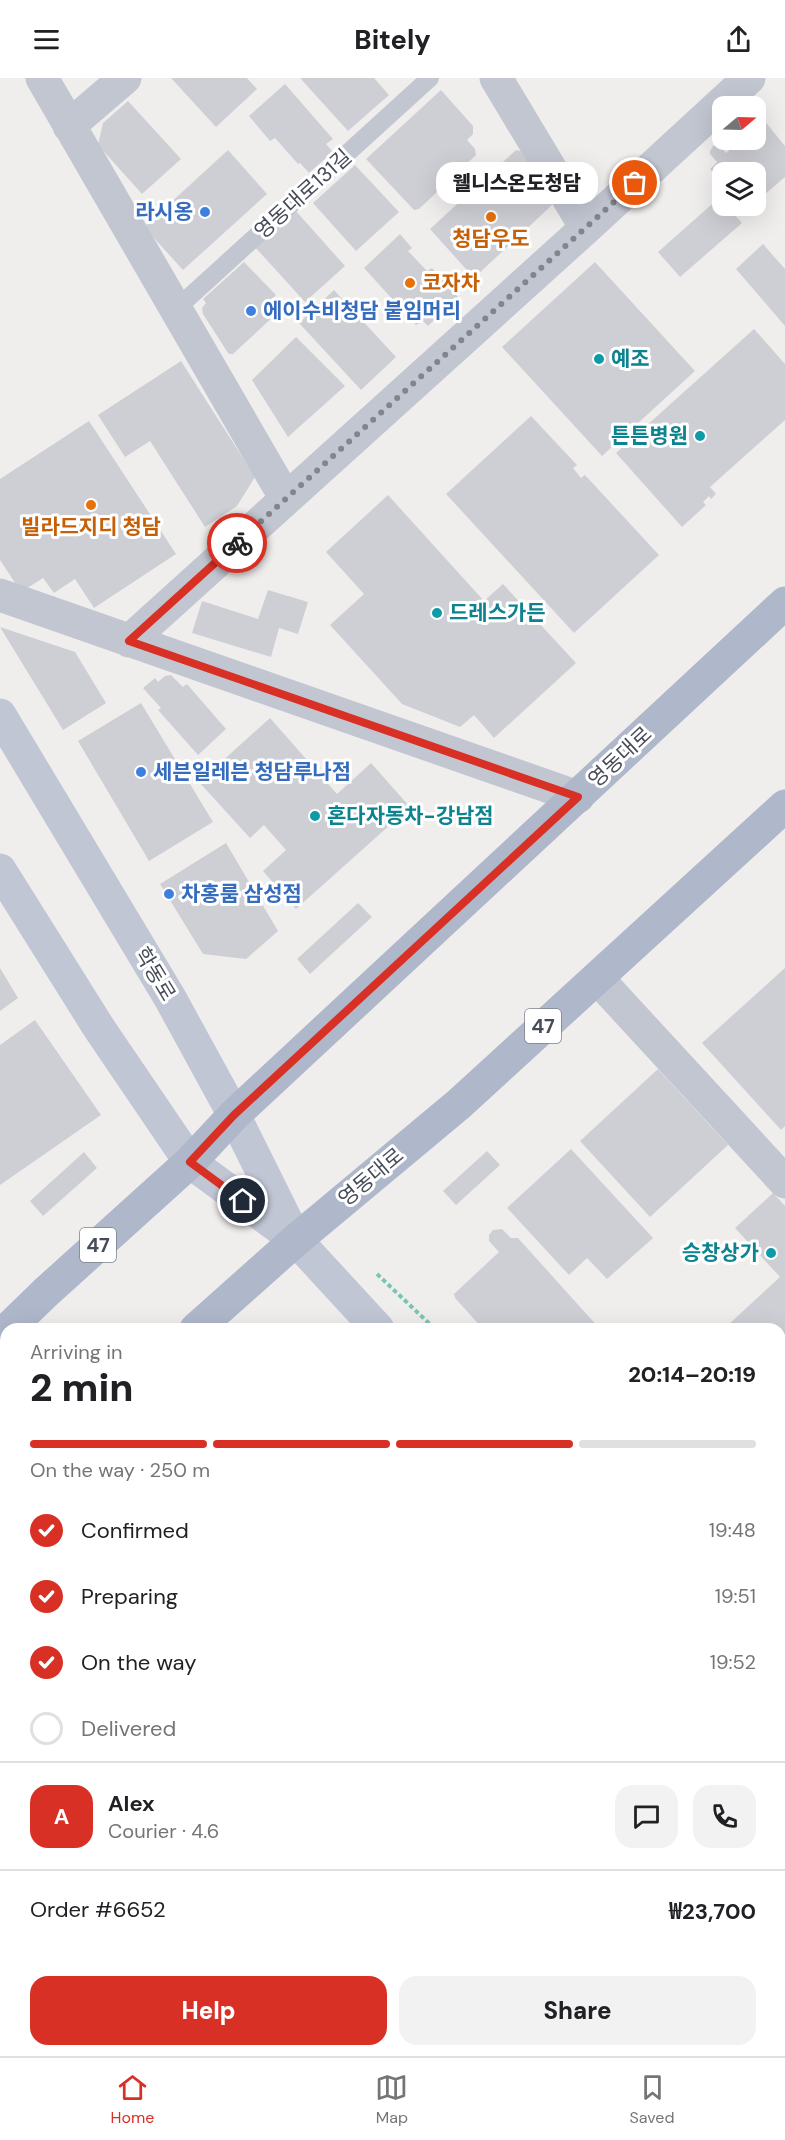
<!DOCTYPE html>
<meta charset="utf-8">
<style>
:root{--surface:#fff;--page:#f2f2f2;--text:#202124;--muted:#757577;--line:#e0e0e0;--accent:#d93025}
body{margin:0;font-family:"DM Sans","Noto Sans KR",sans-serif;background:var(--page);color:var(--text);height:100vh;display:flex;flex-direction:column;font-size:22px;white-space:nowrap}
*{box-sizing:border-box;margin:0}
p{font-size:20px;color:var(--muted)}
.icon{flex:none;width:33px;height:33px;fill:none;stroke:currentColor;stroke-width:2;stroke-linecap:round;stroke-linejoin:round}
.map{position:relative;flex:1;overflow:hidden}
.drawer{position:absolute;left:0px;top:1245px;width:786px;height:734px;display:flex;flex-direction:column;background:var(--surface);border-radius:18px 18px 0 0;box-shadow:0 6px 24px #0002}
.drawer>*{flex:none}
.needle{width:39px;rotate:71deg}
.tools{position:absolute;left:712px;top:18px;display:grid;gap:12px}
.tools a{display:grid;place-items:center;width:54px;height:54px;border-radius:12px;background:var(--surface);box-shadow:0 6px 24px #0002;font-size:30px}
.pin{position:absolute;display:grid;place-items:center;width:51px;height:51px;color:#fff;margin:-26px;border:3px solid #fff;border-radius:50%;box-shadow:0 2px 6px #0007}
.courier{position:absolute;display:grid;place-items:center;width:60px;height:60px;margin:-30px;border:4px solid #d93025;border-radius:50%;background:#fff;color:#222;box-shadow:0 2px 8px #0007}
.bubble{position:absolute;height:42px;border-radius:18px;background:var(--surface);box-shadow:0 6px 24px #0002;font-size:20px;font-weight:800;line-height:42px;text-align:center}
.headline em{font-style:normal;font-weight:800}
.headline div{display:flex;flex-direction:column-reverse}
.headline{display:flex;align-items:center;justify-content:space-between;height:102px;padding:0 30px}
h1{font-size:39px;font-weight:800;line-height:45px}
.bar{display:grid;grid-template-columns:repeat(4,1fr);gap:9px 6px;align-content:center;height:72px;padding:0 30px}
.bar i{height:8px;border-radius:4px;background:var(--line)}
.bar .selected{background:var(--accent)}
.bar p{grid-column:span 4}
.line{display:flex;align-items:center;gap:15px;padding:0 30px;border-top:2px solid var(--line)}
.line div{flex:1}
.round{display:grid;place-items:center;flex:none;width:63px;height:63px;border-radius:18px;background:var(--page)}
ol{padding:0 30px;list-style:none}
li{display:flex;align-items:center;gap:18px;height:66px}
li p{margin-inline-start:auto}
li .icon{padding:6px;border-radius:50%;background:var(--accent);color:#fff;stroke-width:4}
li:last-child{color:var(--muted)}
li i{width:33px;height:33px;border:3px solid var(--line);border-radius:50%}
.cta{display:flex;gap:12px;margin-top:auto;padding:12px 30px}
.cta a{flex:1;height:69px;border-radius:18px;background:var(--accent);color:#fff;font-size:24px;font-weight:800;line-height:69px;text-align:center}
.cta a+a{background:var(--page);color:var(--text)}
header{display:flex;justify-content:space-between;align-items:center;height:78px;padding:0 30px;background:var(--surface);font-size:27px;font-weight:800}
.tabs{display:flex;justify-content:space-around;align-items:center;height:84px;border-top:2px solid var(--line);background:var(--surface);font-size:16px;color:var(--muted)}
.tabs a{display:grid;justify-items:center;gap:3px}
.tabs .selected{color:var(--accent)}
.map>svg:first-child{display:block}
</style>
<header><svg class="icon" aria-label="menu" viewBox="0 0 24 24"><path d="M4 6h16M4 12h16M4 18h16"/></svg>Bitely<svg class="icon" aria-label="share" viewBox="0 0 24 24"><path d="M12 15V3M7 8l5-5 5 5M5 13v7h14v-7"/></svg></header>
<div class="map">
<svg width="785" height="1978" viewBox="0 0 785 1978">
<rect width="100%" height="100%" fill="#f0eeed"/>
<path fill="#ceced5" d="M171,0H247L257,11L216,49Z
M300,0H374L389,17L348,53Z
M285,6L333,61L326,66L333,74L309,95L300,85L298,86L275,60L270,63L249,38Z
M441,12L473,48V56L467,62L475,71L476,77L419,131L414,132L366,81Z
M128,23L181,81L142,116L98,67L103,45Z
M763,41L785,68V99L756,124V94H723V106L710,91L717,84L710,76V73L713,68L719,67L726,75L741,62H756V48Z
M228,72L267,116L183,192L144,149Z
M516,72L521,73L550,120L548,122L552,127L474,200L430,151Z
M355,87L399,134L356,173L313,125Z
M720,119L723,123V128H727L742,145L680,199L658,174Z
M295,132L345,188L305,224L254,168Z
M400,156L412,170L408,173L427,193L432,190L458,219L428,248L423,243L416,247L364,190Z
M763,166L785,191V248L736,191Z
M244,184L276,217L266,227L275,237L233,276H230L228,275L203,236L202,230L206,225L203,221Z
M595,184L695,293L602,378L502,269Z
M334,212L396,279L361,312L299,245Z
M754,251L785,286V342L710,409L716,416L711,421L709,418L703,424L706,427L682,449L616,375Z
M296,259L345,308L288,359L252,302Z
M181,283L255,399L237,428L205,449L150,363L125,379L98,337Z
M531,338L577,387L573,390L581,400L585,397L659,477L574,555L446,416Z
M89,343L176,476L94,530L75,501L54,515L43,500L21,514L0,482V401Z
M388,417L484,523L503,506L576,585L494,660L474,637L460,649L402,626L330,547L364,516L326,474Z
M268,512L308,524L298,556L279,550L271,579L192,555L202,523L258,541Z
M0,549L75,574L106,625L63,652Z
M171,597L183,609L187,606L226,651L198,677L158,632L161,630L143,610L155,600L158,604L165,598Z
M141,625L213,744L149,783L78,663Z
M270,640L337,716L371,685L410,729L296,831L263,793L286,772L264,747L250,760L199,704Z
M226,765L278,853L246,881L203,876L160,806Z
M358,825L372,839L310,896L297,881Z
M0,890L18,920L0,933Z
M785,890V1048L781,1052L702,965Z
M35,942L101,1037L0,1107V967Z
M658,991L728,1067L650,1139L580,1063Z
M571,1071L653,1160L607,1201L587,1180L569,1197L507,1130Z
M487,1073L500,1087L456,1127L443,1113Z
M84,1074L97,1090L43,1138L30,1123Z
M773,1115L785,1128V1263L780,1268V1251H731L728,1247L780,1199L735,1150Z
M502,1151L511,1160H518L600,1251H483L455,1220L454,1216L499,1174L489,1163V1157L493,1152Z
M6,1585V1712L0,1718V1591Z
M578,1972H649V1978H578Z"/>
<g fill="none" stroke-linecap="round" stroke-linejoin="round">
<path stroke="#7ac5b1" stroke-width="4" stroke-dasharray="4.5 3" stroke-linecap="butt" d="M377,1196L435,1251
M780,1599L785,1604"/>
<path stroke="#c2c6d1" stroke-width="18" d="M176,231L430,0"/>
<path stroke="#c2c6d1" stroke-width="33" d="M42,0L286,421
M496,0L586,150
M69,48L125,0
M0,517L578,719
M129,563L586,150L749,0
M597,900L785,1104
M780,1308L785,1303
M0,1764L6,1758
M0,1860L6,1867
M103,1972L108,1978
M239,1978L246,1972"/>
<path stroke="#c1c6d5" stroke-width="33" d="M0,637L170,920L234,1037L296,1162
M0,792L99,950L190,1084L296,1162L378,1251
M780,1687L785,1692"/>
<path stroke="#afb7ca" stroke-width="33" d="M8,1251L45,1215L190,1084L234,1037L785,525
M196,1251L296,1162L459,1026L785,728
M0,1429L6,1423"/>
</g>
<g fill="none" stroke-linecap="round" stroke-linejoin="round">
<path stroke="#82858d" stroke-width="6" stroke-dasharray="0 10.8" d="M237,465L635,105"/>
<path stroke="#d93025" stroke-width="8" d="M237,465L129,563L578,719L234,1037L190,1084L243,1123"/>
</g>
<g fill="#3f7fe0" stroke="#fff" stroke-width="2">
<circle cx="205" cy="134" r="6"/>
<circle cx="251" cy="233" r="6"/>
<circle cx="141" cy="694" r="6"/>
<circle cx="169" cy="816" r="6"/>
</g>
<g fill="#e8710a" stroke="#fff" stroke-width="2">
<circle cx="491" cy="139" r="6"/>
<circle cx="410" cy="205" r="6"/>
<circle cx="91" cy="427" r="6"/>
</g>
<g fill="#0f9aa8" stroke="#fff" stroke-width="2">
<circle cx="599" cy="281" r="6"/>
<circle cx="700" cy="358" r="6"/>
<circle cx="437" cy="535" r="6"/>
<circle cx="315" cy="738" r="6"/>
<circle cx="771" cy="1175" r="6"/>
</g>
<g text-anchor="middle" dominant-baseline="central" stroke-width="6" stroke-linejoin="round" paint-order="stroke">
<g fill="#fff" stroke="#7e828b" stroke-width="1.5">
<rect x="525" y="931" width="36" height="34" rx="4.5"/>
<rect x="80" y="1150" width="36" height="34" rx="4.5"/>
</g>
<g font-size="20" font-weight="bold" fill="#474c59">
<text x="543" y="948">47</text>
<text x="98" y="1167">47</text>
</g>
<g font-size="21" fill="#474c59" stroke="#fff">
<text transform="translate(303 116) rotate(-42)">영동대로131길</text>
<text transform="translate(620 679) rotate(-43)">영동대로</text>
<text transform="translate(155 896) rotate(59)">학동로</text>
<text transform="translate(371 1099) rotate(-40)">영동대로</text>
</g>
<g font-size="21" font-weight="bold" fill="#366cbe" stroke="#fff" text-anchor="start">
<text x="193" y="134" text-anchor="end">라시옹</text>
<text x="263" y="233">에이수비청담 붙임머리</text>
<text x="153" y="694">세븐일레븐 청담루나점</text>
<text x="181" y="816">차홍룸 삼성점</text>
</g>
<g font-size="21" font-weight="bold" fill="#c56008" stroke="#fff">
<text x="491" y="161">청담우도</text>
<text x="422" y="205" text-anchor="start">코자차</text>
<text x="91" y="449">빌라드지디 청담</text>
</g>
<g font-size="21" font-weight="bold" fill="#0d838f" stroke="#fff" text-anchor="start">
<text x="611" y="281">예조</text>
<text x="688" y="358" text-anchor="end">튼튼병원</text>
<text x="449" y="535">드레스가든</text>
<text x="327" y="738">혼다자동차-강남점</text>
<text x="759" y="1175" text-anchor="end">승창상가</text>
</g>
</g>
</svg>
<div class="tools">
<a><svg class="needle" viewBox="-14 -14 28 28"><path d="M0-13l5 13h-10z" fill="#e53935"/><path d="M0 13l5-13h-10z" fill="#757577"/></svg></a>
<a><svg class="icon" aria-label="layers" viewBox="0 0 24 24"><path d="M12 4l9 5-9 5-9-5zM3 14l9 5 9-5"/></svg></a>
</div>
<div class="pin" style="left:635px;top:105px;background:#ea580c"><svg class="icon" aria-label="bag" viewBox="0 0 24 24"><path d="M5 8h14l-1 12H6zM9 8a3 3 0 0 1 6 0"/></svg></div>
<div class="pin" style="left:243px;top:1123px;background:#1f2937"><svg class="icon" aria-label="home" viewBox="0 0 24 24"><path d="M3 11l9-7 9 7M6 9v11h12V9"/></svg></div>
<div class="courier" style="left:237px;top:465px"><svg class="icon" aria-label="bike" viewBox="0 0 24 24"><circle cx="6" cy="16" r="4"/><circle cx="18" cy="16" r="4"/><path d="M6 16l4-8h5l3 8M10 8l3 8H6M13 5h3"/></svg></div>
<div class="bubble" style="left:436px;top:84px;width:162px">웰니스온도청담</div>
<section class="drawer">
<div class="headline"><div><h1>2 min</h1><p>Arriving in</p></div><em>20:14–20:19</em></div>
<div class="bar"><i class="selected"></i><i class="selected"></i><i class="selected"></i><i></i><p>On the way · 250 m</p></div>
<ol>
<li><svg class="icon" aria-label="check" viewBox="0 0 24 24"><path d="M5 12l5 5 9-10"/></svg>Confirmed<p>19:48</p></li>
<li><svg class="icon" aria-label="check" viewBox="0 0 24 24"><path d="M5 12l5 5 9-10"/></svg>Preparing<p>19:51</p></li>
<li><svg class="icon" aria-label="check" viewBox="0 0 24 24"><path d="M5 12l5 5 9-10"/></svg>On the way<p>19:52</p></li>
<li><i></i>Delivered</li>
</ol>
<div class="line" style="height:108px"><b class="round" style="background:var(--accent);color:#fff">A</b><div><b>Alex</b><p>Courier · 4.6</p></div><a class="round"><svg class="icon" aria-label="chat" viewBox="0 0 24 24"><path d="M4 5h16v11H9l-5 4z"/></svg></a><a class="round"><svg class="icon" aria-label="phone" viewBox="0 0 24 24"><path d="M5 4h4l2 5-3 2q2 4 5 5l2-3 5 2v4C11 20 4 13 5 4z"/></svg></a></div>
<div class="line" style="height:78px"><div>Order #6652</div><b>₩23,700</b></div>
<div class="cta"><a>Help</a><a>Share</a></div>
</section>
</div>
<nav class="tabs">
<a class="selected"><svg class="icon" aria-label="home" viewBox="0 0 24 24"><path d="M3 11l9-7 9 7M6 9v11h12V9"/></svg>Home</a>
<a><svg class="icon" aria-label="map" viewBox="0 0 24 24"><path d="M3 6l6-2 6 2 6-2v14l-6 2-6-2-6 2zM9 4v14M15 6v14"/></svg>Map</a>
<a><svg class="icon" aria-label="saved" viewBox="0 0 24 24"><path d="M7 4h10v16l-5-4-5 4z"/></svg>Saved</a>
</nav>
